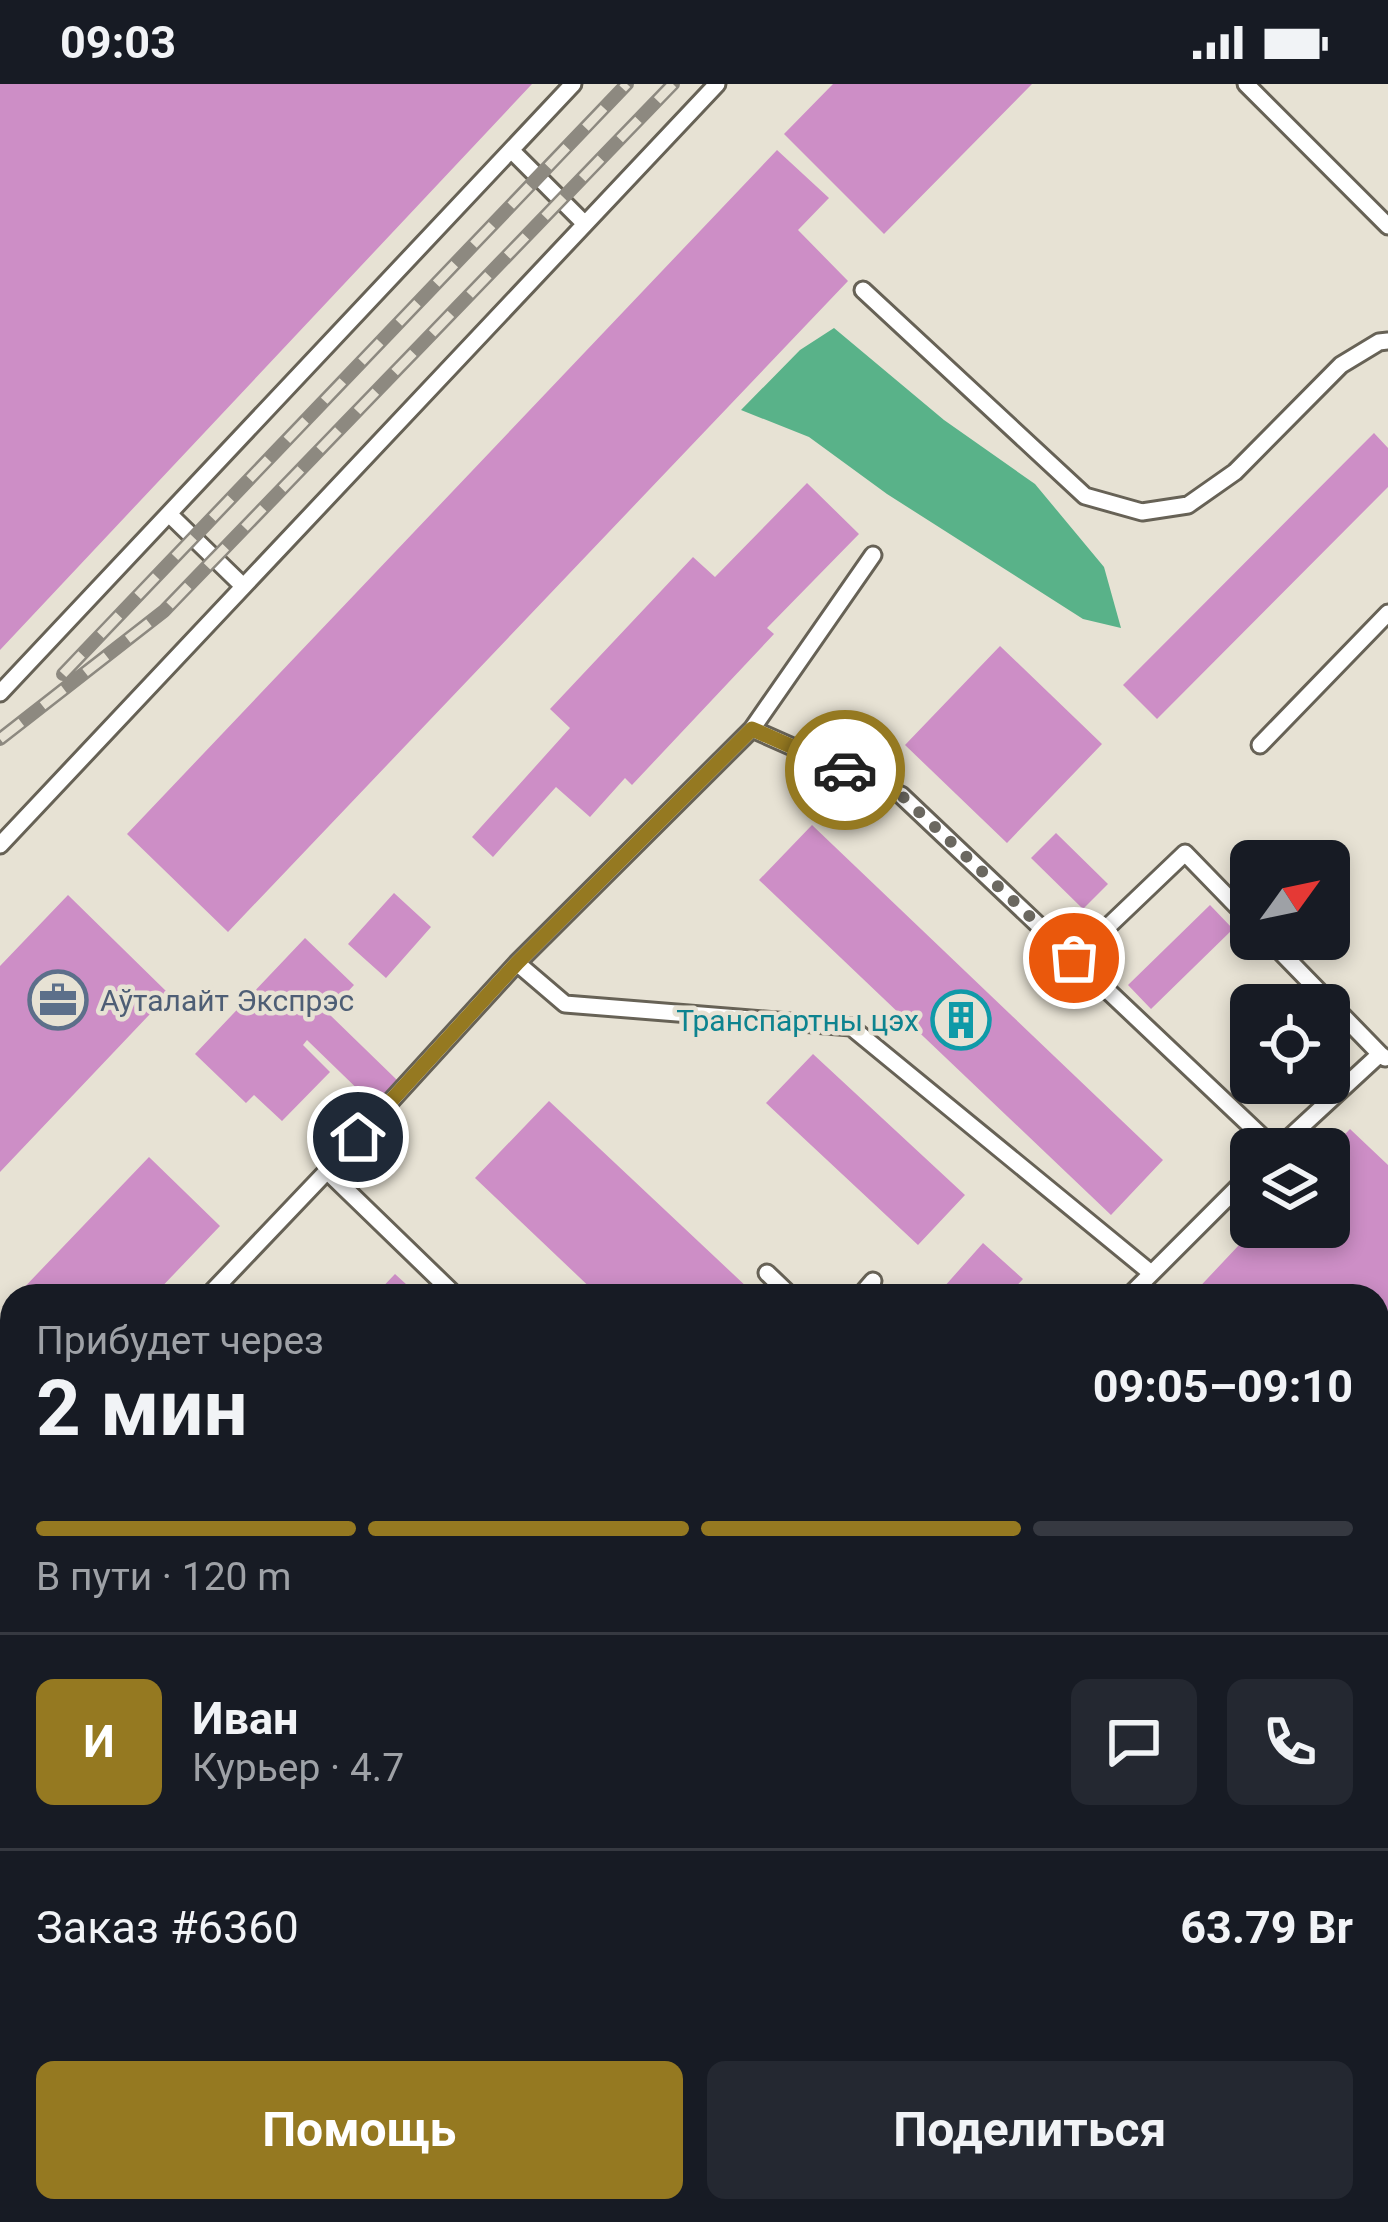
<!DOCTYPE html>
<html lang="ru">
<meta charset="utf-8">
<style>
:root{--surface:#171b24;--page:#242831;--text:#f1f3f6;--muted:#9ea1a6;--line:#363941;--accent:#957921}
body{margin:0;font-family:Roboto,sans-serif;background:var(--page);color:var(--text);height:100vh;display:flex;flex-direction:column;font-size:45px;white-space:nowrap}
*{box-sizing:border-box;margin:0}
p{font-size:39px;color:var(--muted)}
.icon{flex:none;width:66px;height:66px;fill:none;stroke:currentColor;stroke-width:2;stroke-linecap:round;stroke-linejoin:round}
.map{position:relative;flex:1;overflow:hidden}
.panel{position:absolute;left:0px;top:1200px;width:1389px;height:939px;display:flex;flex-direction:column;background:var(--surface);border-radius:36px 36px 0 0;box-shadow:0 6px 18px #0003}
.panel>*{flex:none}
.needle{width:78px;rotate:57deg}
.buttons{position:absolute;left:1230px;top:756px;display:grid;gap:24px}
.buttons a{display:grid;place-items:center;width:120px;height:120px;border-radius:18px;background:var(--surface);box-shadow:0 6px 18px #0003;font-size:60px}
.pin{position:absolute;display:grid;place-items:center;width:102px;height:102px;color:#fff;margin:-51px;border:6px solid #fff;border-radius:50%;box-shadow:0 3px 12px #0007}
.courier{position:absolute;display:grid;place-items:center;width:120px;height:120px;margin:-60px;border:9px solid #957921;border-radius:50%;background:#fff;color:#222;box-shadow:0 3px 15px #0007}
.head em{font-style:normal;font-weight:700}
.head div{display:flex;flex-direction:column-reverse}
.head{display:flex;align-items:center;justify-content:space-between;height:204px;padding:0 36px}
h1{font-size:78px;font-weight:700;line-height:90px}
.bar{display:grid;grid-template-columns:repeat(4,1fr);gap:18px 12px;align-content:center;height:144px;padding:0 36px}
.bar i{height:15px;border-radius:9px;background:var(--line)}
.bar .active{background:var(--accent)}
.bar p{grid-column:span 4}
.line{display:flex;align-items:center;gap:30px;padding:0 36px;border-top:3px solid var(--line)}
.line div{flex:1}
.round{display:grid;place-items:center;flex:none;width:126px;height:126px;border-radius:18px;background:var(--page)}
.primary-button{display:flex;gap:24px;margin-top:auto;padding:24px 36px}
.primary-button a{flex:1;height:138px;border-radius:18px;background:var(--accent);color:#fff;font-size:48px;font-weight:700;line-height:138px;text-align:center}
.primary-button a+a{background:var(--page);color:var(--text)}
.status{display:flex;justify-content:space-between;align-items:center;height:84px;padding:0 60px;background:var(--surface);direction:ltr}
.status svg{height:33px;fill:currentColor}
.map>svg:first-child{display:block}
</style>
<div class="status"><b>09:03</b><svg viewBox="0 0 49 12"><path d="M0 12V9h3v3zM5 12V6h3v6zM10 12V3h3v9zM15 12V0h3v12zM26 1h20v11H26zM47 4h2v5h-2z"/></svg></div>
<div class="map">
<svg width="1388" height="2138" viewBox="0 0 1388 2138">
<rect width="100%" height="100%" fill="#e7e2d4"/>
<path fill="#59b289" d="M834,244L944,336L1035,400L1104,483L1121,544L1083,535L887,410L809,353L741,326L800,266Z"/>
<path fill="#cd8ec6" d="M0,0H532L0,566Z
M833,0H1032L884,150L784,50Z
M777,66L829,114L798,146L848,197L228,848L127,750Z
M1374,349L1388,364V403L1157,635L1123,601Z
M807,399L859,450L767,544L774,550L632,701L625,694L590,733L556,703L493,773L472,753L570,644L550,625L693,473L715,493Z
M1000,562L1102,660L1007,759L905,661Z
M812,741L1163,1076L1111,1131L759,796Z
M1056,749L1108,800L1083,825L1031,774Z
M394,809L431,843L386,894L348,860Z
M68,811L169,910L0,1088V882Z
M1210,821L1233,845L1151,925L1128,901Z
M305,854L354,901L328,929L397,996L374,1021L307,956L303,961L330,988L282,1037L254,1011L246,1019L195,970Z
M813,970L965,1111L918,1161L766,1019Z
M549,1017L749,1205L742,1212H599L475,1094Z
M1350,1045L1388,1081V1976L1377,1965V1212H1191L1256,1143H1329V1067Z
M149,1073L220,1142L153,1212H16Z
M983,1159L1023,1195L1007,1212H936Z
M395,1190L419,1212H374Z
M0,1312L12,1323V1357L0,1370Z
M12,1607V1719L0,1707V1619Z
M0,1900L12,1911V2059L0,2047Z
M31,2127H261L272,2138H43Z
M441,2127H1250L1262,2138H453Z"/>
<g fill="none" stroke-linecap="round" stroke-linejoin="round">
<defs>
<path id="lane" d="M1246,0L1388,142
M511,66L585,140
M863,206L1085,412L1142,428L1188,421L1235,388L1341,281L1379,258L1388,257
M169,430L243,502
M0,609L573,0
M752,645L873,471
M1260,661L1388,529
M0,761L717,0
M1268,855L1380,970
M1074,875L1185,769L1251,837
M517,879L565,920L851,943L1151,1189
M1277,1065L1380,970L1385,974
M327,1087L517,879L752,645L901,711L1275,1065
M767,1189L791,1212
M208,1212L327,1087L456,1212
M860,1212L873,1197
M1129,1212L1251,1090
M0,1430L12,1417
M0,1765L12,1776
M1377,2086L1388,2097
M387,2127L399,2138"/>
</defs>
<use href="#lane" stroke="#676256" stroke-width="21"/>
<path stroke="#9e9b90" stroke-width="8" stroke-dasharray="12 6" stroke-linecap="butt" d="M0,2069L12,2081"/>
<use href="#lane" stroke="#fff" stroke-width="15"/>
<defs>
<path id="rail" d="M63,590L627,0
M0,655L164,527L673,0"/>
</defs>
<use href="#rail" stroke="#8d8980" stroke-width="14"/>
<use href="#rail" stroke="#e7e2d4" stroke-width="9" stroke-dasharray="27" stroke-linecap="butt"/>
</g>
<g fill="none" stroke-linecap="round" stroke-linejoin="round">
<path stroke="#6b6860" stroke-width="12" stroke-dasharray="0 21.6" d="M845,686L901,711L1074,874"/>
<path stroke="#957921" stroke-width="15" d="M358,1053L517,879L752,645L845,686"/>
</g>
<defs>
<symbol id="office-ring" viewBox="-11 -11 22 22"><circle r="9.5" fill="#e7e2d4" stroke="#5c6f8a" stroke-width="1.5"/><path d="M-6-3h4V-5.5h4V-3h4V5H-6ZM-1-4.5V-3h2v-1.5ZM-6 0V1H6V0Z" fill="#5c6f8a"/></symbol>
<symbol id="building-ring" viewBox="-11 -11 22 22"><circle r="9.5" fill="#e7e2d4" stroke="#0f9aa8" stroke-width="1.5"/><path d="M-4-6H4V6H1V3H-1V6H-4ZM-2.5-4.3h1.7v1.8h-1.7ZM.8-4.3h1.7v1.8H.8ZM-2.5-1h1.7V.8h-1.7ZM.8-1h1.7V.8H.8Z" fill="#0f9aa8"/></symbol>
</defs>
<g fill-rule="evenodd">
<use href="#office-ring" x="25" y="883" width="66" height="66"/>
<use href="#building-ring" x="928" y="903" width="66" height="66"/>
</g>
<g text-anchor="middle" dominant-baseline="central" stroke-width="9" stroke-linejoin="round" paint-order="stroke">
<g font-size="30" fill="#4e5e75" stroke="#e7e2d4" text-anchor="start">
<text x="100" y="916">Аўталайт Экспрэс</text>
</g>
<g font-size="30" fill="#0d838f" stroke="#e7e2d4" text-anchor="end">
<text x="919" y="936">Транспартны цэх</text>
</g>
</g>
</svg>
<div class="buttons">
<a><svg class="needle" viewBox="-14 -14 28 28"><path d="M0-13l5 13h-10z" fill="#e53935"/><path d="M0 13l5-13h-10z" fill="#9ea1a6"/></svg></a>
<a><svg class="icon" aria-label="locate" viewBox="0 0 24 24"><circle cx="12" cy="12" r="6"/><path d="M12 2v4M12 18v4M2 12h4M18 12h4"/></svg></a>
<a><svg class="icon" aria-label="layers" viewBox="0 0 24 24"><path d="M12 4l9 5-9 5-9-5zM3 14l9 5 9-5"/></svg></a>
</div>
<div class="pin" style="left:1074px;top:874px;background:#ea580c"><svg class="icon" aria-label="bag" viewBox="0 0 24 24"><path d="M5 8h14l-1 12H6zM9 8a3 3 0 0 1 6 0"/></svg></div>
<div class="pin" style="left:358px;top:1053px;background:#1f2937"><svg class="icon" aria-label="home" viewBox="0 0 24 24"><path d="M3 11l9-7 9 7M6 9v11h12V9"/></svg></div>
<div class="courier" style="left:845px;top:686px"><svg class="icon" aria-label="car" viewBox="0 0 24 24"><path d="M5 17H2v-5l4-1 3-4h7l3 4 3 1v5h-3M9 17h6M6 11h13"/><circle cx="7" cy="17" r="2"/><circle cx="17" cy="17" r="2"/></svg></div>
<section class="panel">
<div class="head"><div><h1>2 мин</h1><p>Прибудет через</p></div><em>09:05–09:10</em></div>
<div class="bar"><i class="active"></i><i class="active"></i><i class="active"></i><i></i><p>В пути · 120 m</p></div>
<div class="line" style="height:216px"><b class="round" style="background:var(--accent);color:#fff">И</b><div><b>Иван</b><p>Курьер · 4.7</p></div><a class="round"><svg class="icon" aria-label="chat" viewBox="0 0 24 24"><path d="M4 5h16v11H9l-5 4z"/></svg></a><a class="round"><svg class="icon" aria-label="phone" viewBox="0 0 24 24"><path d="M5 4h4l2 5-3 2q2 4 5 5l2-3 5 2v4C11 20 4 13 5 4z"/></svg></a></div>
<div class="line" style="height:156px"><div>Заказ #6360</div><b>63.79 Br</b></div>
<div class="primary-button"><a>Помощь</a><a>Поделиться</a></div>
</section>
</div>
